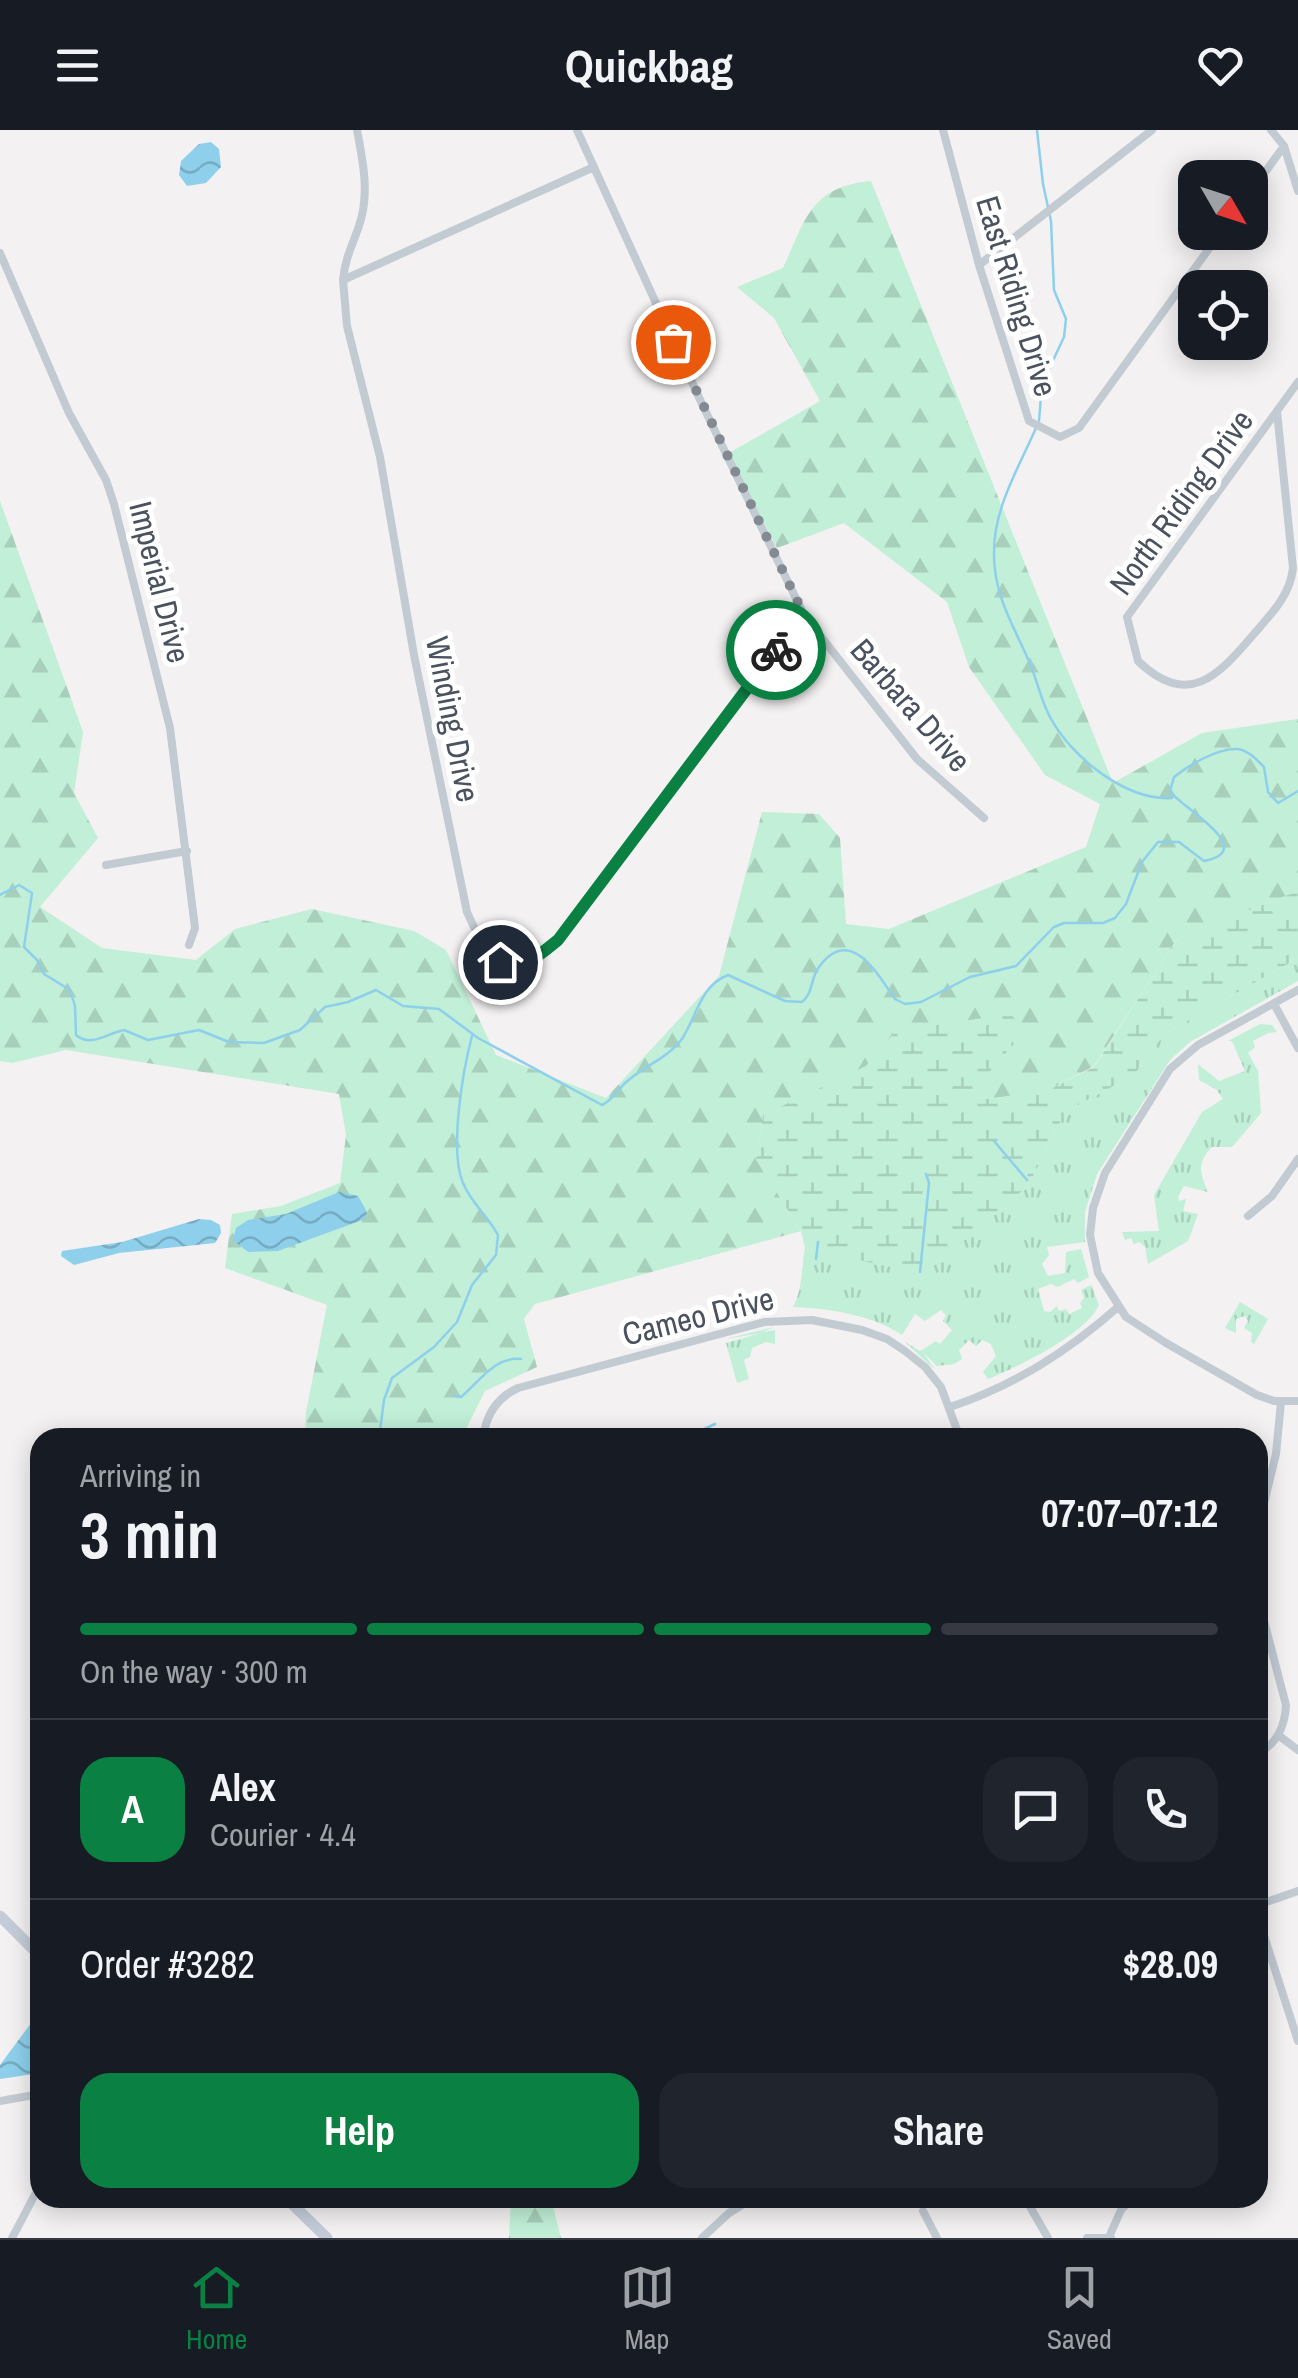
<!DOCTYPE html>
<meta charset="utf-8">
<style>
:root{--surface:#171b24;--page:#20242c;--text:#f1f3f6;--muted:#9ea1a6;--line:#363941;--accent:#0b8043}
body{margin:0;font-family:"Archivo Narrow",sans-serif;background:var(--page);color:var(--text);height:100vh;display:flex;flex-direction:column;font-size:38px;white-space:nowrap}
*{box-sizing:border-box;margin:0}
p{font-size:32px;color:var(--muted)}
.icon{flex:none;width:55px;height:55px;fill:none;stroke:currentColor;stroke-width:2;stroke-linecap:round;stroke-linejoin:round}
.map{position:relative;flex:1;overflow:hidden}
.panel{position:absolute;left:30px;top:1298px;width:1238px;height:780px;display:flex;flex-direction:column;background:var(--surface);border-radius:30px;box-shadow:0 5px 25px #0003}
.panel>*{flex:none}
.needle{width:65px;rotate:129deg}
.fabs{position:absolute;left:1178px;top:30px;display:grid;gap:20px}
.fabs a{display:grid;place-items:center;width:90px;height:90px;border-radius:20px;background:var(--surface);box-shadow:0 5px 25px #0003;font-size:50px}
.pin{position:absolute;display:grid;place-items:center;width:85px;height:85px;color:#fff;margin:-42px;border:5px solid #fff;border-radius:50%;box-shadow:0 2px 10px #0007}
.courier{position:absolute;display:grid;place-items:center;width:100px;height:100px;margin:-50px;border:8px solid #0b8043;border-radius:50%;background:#fff;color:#222;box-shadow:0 2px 12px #0007}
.head em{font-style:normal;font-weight:700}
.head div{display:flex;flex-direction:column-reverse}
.head{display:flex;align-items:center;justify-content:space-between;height:170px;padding:0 50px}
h1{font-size:65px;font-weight:700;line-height:75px}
.bar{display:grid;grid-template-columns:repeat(4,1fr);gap:15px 10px;align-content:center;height:120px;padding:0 50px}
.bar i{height:12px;border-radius:8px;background:var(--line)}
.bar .current{background:var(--accent)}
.bar p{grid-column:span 4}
.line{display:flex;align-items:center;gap:25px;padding:0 50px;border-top:2px solid var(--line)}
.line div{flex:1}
.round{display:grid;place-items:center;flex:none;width:105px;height:105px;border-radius:30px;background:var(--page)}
.cta{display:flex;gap:20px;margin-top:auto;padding:20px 50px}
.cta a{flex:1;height:115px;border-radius:30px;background:var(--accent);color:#fff;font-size:40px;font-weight:700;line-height:115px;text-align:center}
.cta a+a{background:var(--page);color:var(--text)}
header{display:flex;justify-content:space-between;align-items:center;height:130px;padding:0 50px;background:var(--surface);font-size:45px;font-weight:700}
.dock{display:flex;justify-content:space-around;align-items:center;height:140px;border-top:2px solid var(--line);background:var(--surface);font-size:28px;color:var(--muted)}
.dock a{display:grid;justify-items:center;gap:5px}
.dock .current{color:var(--accent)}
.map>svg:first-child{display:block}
</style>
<header><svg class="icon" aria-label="menu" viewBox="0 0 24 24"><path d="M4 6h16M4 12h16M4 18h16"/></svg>Quickbag<svg class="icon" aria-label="heart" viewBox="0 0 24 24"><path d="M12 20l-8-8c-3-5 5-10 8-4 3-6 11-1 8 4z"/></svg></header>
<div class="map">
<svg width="1298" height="2108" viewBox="0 0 1298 2108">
<defs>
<pattern id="grass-tufts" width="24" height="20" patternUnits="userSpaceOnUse" patternTransform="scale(2.5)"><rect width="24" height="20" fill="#c1efd7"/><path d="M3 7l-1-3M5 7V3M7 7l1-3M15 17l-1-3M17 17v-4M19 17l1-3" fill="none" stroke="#a7cfbb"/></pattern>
<pattern id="forest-firs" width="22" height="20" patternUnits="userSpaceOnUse" patternTransform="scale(2.5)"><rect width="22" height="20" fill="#c1efd7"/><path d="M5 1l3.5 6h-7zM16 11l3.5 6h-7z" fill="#a7cfbb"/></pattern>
<pattern id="wetland-marsh" width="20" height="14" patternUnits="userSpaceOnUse" patternTransform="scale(2.5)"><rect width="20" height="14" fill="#c1efd7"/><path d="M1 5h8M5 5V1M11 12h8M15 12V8" fill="none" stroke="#a7cfbb"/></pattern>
<pattern id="water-waves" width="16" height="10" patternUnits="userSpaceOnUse" patternTransform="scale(2.5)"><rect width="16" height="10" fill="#8ed0ec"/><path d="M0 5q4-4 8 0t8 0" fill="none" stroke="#76abc2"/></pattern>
</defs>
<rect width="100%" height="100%" fill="#f3f1f1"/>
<path fill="url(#grass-tufts)" d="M1298,828V851L1190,912L1170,930L1097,1044L1085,1082V1112L1047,1117L1049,1125L1042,1134L1048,1146L1065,1143L1066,1122L1081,1119L1089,1147L1078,1153L1074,1149L1058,1157L1051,1154L1038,1159L1044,1181L1050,1182L1057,1176L1059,1181L1066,1179L1069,1184L1082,1178L1080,1173L1084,1168L1081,1160L1091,1155L1099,1175C1085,1205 1019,1236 988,1249L983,1242L996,1226L991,1214L982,1210L976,1216L969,1210L959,1220L962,1229L954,1234L937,1236L923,1222L935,1240L905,1212L920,1221L936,1211L940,1214L952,1200L943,1191L946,1185L941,1180L925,1191L915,1184L902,1205C873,1185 827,1178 793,1177C803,1159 801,1139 805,1118L922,1143L1028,1056L1065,982L1134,945L1164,904Z
M1260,894L1272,895L1277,902L1268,903L1253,911L1255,917L1248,923L1258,941L1261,983L1232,1017H1212C1196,1034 1200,1042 1208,1062L1184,1056L1178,1067L1180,1071L1186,1069L1183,1081L1198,1084L1188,1111L1148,1134L1145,1117L1139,1112L1134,1114L1131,1108L1125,1110L1122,1102L1159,1101L1154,1065L1202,982L1223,969L1217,960L1199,950L1198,934L1219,951L1245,941L1232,911H1228Z
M1240,1172L1268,1189L1254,1214L1251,1212L1252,1203L1244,1198L1248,1191L1245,1186L1236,1189V1203L1225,1198Z
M774,1197L763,1202L775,1200V1214L766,1212L752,1218L750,1227L744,1230L749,1249L737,1253L726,1213L761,1203L725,1209Z"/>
<path fill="url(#forest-firs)" d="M871,51L1113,653L1202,603L1298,589V761L1177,809L1094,936L1051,959L961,974L1025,901H896L867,936L763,985L756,1029L801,1101L535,1174L524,1189L537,1237L485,1261L462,1307H305L306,1282L327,1175L225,1138L232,1084L281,1076L340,1053L346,1005L339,964L66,920L12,933L0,931V371L83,602L74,663L98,708L40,777L102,818L196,830L235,799L312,779L414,801L446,820L496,925L606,968L719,846L762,682L819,684L840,708L846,794L889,799L1086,717L1100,674L1045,645L969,537L947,472L844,393L777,418L729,323L820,271L774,188L737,157L783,138C806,89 810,57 871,51Z
M511,2068H551L561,2108H509Z"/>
<path fill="url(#wetland-marsh)" d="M1298,761V828L1164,904L1134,945L1065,982L1028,1056L922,1144L805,1118L801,1101L756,1029L763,985L866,936L896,901L1010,884L1026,900L962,973L1051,959L1094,937L1177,809Z"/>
<path fill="url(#water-waves)" d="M211,12L219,19L221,37L206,53L187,56L179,45L181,31L199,14Z
M339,1062L358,1066L367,1082L365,1089L278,1121L248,1122L233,1110L236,1098L248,1090L286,1084Z
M199,1089L211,1090L220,1095L221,1103L215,1113L119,1123L74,1135L61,1126L62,1121L122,1112Z
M40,1881V1943L0,1949V1935Z"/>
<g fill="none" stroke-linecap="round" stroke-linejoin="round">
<path stroke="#8ed0ec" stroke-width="2.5" d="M1037,0L1043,54L1051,91L1054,160L1066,189L1064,207L1042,254L1039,291
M1036,298C1019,337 994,378 994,421C993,463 1012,493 1028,529C1037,548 1040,569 1050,587C1071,627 1126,671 1172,668
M0,765L19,755L32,763L24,817L37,830L44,844L70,860L75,876L76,905C91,918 107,903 124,900L148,910L199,900L229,912L264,913L300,900L325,877L348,872L376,860L403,876L439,879L478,908L602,975C613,970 616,962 625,953C642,937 668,928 682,909C697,886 700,856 728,845L785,871L802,872C814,862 810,849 819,837C851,793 879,847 895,869L905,874L921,872L970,847L1016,836L1054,797L1064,793H1103L1115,788L1126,774L1142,732L1158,712H1179L1204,731C1262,720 1177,675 1170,661L1174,647C1189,635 1216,619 1236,619C1247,619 1257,630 1264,637L1268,662L1278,673L1298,661
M994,1011L1027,1050
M816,1129L818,1112
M920,1142L929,1053L926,1044
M455,1266L461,1267C479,1252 495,1226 521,1229
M379,1308L384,1270L392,1248L434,1217L457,1192L472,1155L496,1125L498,1105C488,1086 471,1073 463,1053C449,1021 463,940 472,906
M685,1308L715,1294"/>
<path stroke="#c2cad2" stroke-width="8" d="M577,0L702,274L804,485L917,629L984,688
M943,0L979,135L1029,291L1060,307L1079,298L1221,102
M1271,0L1284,16L1298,61
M594,37L343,150L347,196L380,327L414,525L467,782C478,807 497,849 531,832C541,827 550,817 558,811L804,485
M1250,63L1284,16
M0,123L69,283L106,350L114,374L170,598L195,798L189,815
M979,135L1152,0
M343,150C345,129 352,116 359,96C370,64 363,32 357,0
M1277,282L1293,438C1290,466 1271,484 1253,505C1218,546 1188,579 1138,531L1127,487L1298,252
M106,735L187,721
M1298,860L1198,915L1170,939L1105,1043L1093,1078L1090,1105L1098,1143L1126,1187L1166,1213L1257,1265L1274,1271H1298
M1274,874L1298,918
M1248,1086L1272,1066L1298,1029
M950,1277C1015,1255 1067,1222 1118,1177
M483,1308C486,1285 496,1268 518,1258L764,1192L812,1190L862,1200L887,1209L905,1221L925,1237L941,1257L960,1308
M1258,1398L1276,1324L1281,1272
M1258,1468L1286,1575C1285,1597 1277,1613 1258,1624
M1278,1605L1298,1620
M1258,1775L1298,1761
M1258,1787L1298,1911
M0,1971L40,1964
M1025,2068L1048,2108
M923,2081L937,2108
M1109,2107L1121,2080L1132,2068
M12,2108L40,2055
M702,2108L729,2083L753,2068
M1087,2108H1111"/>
<path stroke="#c4ccd9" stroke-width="11" d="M0,1786L40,1826
M286,2068L327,2108"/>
</g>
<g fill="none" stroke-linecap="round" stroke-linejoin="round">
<path stroke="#848a91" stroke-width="10" stroke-dasharray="0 18" d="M673,212L804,485L776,520"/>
<path stroke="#0b8043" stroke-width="12" d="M500,832C526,839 538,826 558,810L776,520"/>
</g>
<g text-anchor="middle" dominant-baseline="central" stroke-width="10" stroke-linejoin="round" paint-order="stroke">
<g font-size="32" fill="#49525e" stroke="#fff">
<text transform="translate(1017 166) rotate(73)">East Riding Drive</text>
<text transform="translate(1181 372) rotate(-54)">North Riding Drive</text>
<text transform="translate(160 452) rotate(76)">Imperial Drive</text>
<text transform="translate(911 575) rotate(49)">Barbara Drive</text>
<text transform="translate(453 589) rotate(79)">Winding Drive</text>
<text transform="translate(698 1186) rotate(-14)">Cameo Drive</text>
</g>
</g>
</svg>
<div class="fabs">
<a><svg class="needle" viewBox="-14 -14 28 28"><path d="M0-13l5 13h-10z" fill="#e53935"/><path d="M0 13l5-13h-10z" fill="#9ea1a6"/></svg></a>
<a><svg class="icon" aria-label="locate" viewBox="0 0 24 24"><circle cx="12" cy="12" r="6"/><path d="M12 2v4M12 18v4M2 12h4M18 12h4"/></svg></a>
</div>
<div class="pin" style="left:673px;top:212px;background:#ea580c"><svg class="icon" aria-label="bag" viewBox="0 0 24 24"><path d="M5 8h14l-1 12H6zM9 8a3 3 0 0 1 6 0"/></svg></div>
<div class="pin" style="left:500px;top:832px;background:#1f2937"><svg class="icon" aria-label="home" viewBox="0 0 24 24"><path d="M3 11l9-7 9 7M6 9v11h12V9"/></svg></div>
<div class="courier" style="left:776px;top:520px"><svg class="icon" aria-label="bike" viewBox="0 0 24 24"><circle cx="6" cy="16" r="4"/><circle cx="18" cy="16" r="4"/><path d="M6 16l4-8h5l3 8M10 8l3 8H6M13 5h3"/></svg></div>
<section class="panel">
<div class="head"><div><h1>3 min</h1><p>Arriving in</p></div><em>07:07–07:12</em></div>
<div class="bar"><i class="current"></i><i class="current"></i><i class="current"></i><i></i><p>On the way · 300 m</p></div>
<div class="line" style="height:180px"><b class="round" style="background:var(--accent);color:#fff">A</b><div><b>Alex</b><p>Courier · 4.4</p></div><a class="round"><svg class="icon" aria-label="chat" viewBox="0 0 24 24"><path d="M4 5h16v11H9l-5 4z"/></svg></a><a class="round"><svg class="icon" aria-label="phone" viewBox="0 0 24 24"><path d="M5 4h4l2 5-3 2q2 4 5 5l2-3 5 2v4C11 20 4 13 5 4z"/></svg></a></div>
<div class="line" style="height:130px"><div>Order #3282</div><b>$28.09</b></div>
<div class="cta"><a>Help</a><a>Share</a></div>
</section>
</div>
<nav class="dock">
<a class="current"><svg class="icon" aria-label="home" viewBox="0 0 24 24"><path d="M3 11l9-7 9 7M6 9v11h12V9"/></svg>Home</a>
<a><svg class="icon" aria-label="map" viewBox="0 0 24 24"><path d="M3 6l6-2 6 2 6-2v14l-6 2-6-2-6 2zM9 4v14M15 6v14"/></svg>Map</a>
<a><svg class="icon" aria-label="saved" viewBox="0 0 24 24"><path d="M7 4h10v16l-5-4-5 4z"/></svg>Saved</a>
</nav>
